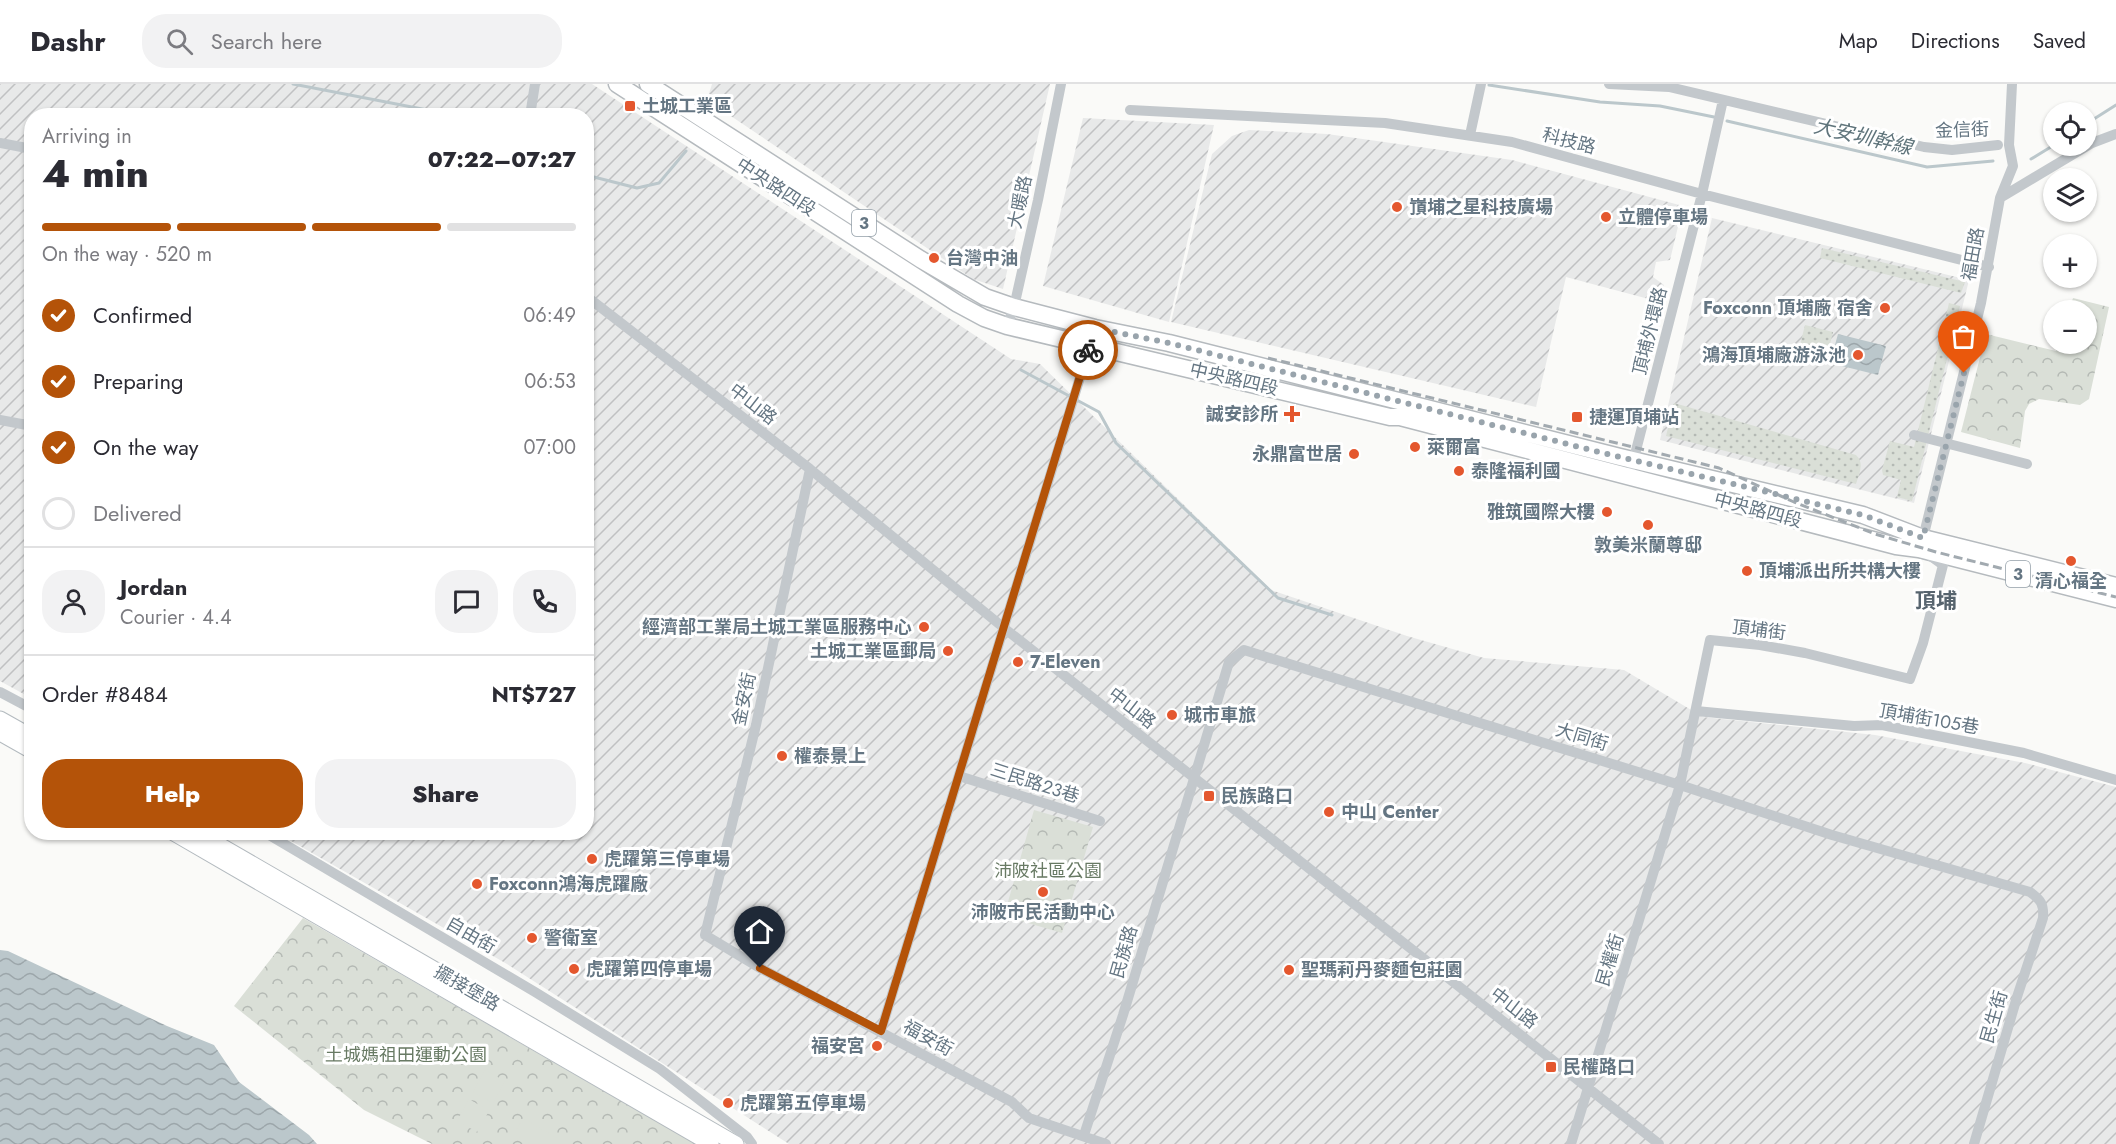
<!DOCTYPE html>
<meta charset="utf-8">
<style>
:root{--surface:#fff;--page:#f2f2f3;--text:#2b2b33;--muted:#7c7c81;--line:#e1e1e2;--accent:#b45309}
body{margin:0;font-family:Jost,"Noto Sans TC",sans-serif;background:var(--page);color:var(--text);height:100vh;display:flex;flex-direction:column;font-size:22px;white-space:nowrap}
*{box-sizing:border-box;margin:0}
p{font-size:20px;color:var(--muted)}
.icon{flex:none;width:33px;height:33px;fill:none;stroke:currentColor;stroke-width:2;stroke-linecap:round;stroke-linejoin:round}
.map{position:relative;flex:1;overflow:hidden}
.details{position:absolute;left:24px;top:24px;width:570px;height:732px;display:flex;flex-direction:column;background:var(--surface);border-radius:24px;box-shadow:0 2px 4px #0004}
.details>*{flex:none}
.tools{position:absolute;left:2043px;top:18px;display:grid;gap:12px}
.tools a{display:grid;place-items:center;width:54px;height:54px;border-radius:50%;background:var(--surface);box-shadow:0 2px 4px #0004;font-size:30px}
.pin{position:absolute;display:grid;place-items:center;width:51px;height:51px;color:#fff;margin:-62px -26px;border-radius:50% 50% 50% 0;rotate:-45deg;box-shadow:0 0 6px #0007}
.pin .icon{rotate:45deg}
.courier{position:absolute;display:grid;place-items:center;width:60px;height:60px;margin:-30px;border:4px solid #b45309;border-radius:50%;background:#fff;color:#222;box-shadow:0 2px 8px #0007}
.summary em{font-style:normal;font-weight:800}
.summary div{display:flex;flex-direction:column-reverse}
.summary{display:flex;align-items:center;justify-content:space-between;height:102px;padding:0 18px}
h1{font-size:39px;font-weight:800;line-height:45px}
.bar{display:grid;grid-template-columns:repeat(4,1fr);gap:9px 6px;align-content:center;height:72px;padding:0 18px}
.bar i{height:8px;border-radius:4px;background:var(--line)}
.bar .on{background:var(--accent)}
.bar p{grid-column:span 4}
.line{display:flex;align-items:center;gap:15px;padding:0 18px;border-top:2px solid var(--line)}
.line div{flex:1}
.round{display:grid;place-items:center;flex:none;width:63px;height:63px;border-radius:24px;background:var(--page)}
ol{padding:0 18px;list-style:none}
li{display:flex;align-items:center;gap:18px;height:66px}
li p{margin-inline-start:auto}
li .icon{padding:6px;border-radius:50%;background:var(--accent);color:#fff;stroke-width:4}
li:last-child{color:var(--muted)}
li i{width:33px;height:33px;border:3px solid var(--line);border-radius:50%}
.primary-button{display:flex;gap:12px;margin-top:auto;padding:12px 18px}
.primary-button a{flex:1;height:69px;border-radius:24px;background:var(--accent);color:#fff;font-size:24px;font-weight:800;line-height:69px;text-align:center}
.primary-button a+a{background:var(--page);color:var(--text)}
header{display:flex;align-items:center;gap:36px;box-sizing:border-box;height:84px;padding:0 30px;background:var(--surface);border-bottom:2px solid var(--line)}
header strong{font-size:28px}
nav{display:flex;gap:33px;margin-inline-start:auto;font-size:21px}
.search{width:420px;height:54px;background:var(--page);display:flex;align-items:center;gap:15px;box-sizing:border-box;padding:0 21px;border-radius:24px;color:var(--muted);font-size:22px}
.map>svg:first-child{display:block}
</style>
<header>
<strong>Dashr</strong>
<div class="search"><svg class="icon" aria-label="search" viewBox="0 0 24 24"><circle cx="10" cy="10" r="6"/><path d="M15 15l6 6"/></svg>Search here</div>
<nav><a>Map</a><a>Directions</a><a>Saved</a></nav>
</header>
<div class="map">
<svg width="2116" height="1060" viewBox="0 0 2116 1060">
<defs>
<pattern id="industrial-furrows" width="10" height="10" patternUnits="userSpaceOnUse" patternTransform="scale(1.5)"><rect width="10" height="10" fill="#e8e9e9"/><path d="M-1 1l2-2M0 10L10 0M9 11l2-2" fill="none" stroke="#c0c1c2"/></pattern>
<pattern id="grass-dots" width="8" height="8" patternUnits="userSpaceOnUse" patternTransform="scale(1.5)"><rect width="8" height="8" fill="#dadfd7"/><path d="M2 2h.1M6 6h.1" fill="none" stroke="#b4b9b4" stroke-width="1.8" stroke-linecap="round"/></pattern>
<pattern id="park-crowns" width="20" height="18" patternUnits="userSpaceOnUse" patternTransform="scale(1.5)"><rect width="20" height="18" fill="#dadfd7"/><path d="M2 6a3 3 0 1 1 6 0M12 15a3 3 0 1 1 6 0" fill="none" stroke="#b4b9b4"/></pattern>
<pattern id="water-waves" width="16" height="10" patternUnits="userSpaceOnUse" patternTransform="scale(1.5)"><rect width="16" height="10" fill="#bbc7cb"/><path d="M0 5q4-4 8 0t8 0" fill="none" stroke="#9ca6aa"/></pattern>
</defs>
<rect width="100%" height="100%" fill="#fafaf8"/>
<path fill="url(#industrial-furrows)" d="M0,0H592L1011,275L1040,280L1271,506L1407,552L1484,574L1624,586L1703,633L1875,651L2025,679L2116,703V1060H789L507,880L277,749L586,748V32H32L31,614L0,597Z
M712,0H1050L1003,205L973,195L707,16Z
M1083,34L1214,41L1169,238L1043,202Z
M1249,46L1327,50L1512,76L1683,122L1670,176L1656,178L1653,193L1664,201L1660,218L1566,193L1536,323L1171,238L1212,70L1232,52Z
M1712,134L1969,196L1914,419L1660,356Z"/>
<path fill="url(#grass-dots)" d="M1822,164L1965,198L1961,209L1820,174Z
M1949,219L1960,222L1912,417L1897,413L1901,396L1883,391L1882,386L1890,357L1914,363Z
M1805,241L1833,248L1825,280L1797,273Z
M1674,319L1856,371C1865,379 1859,390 1856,400L1666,352Z"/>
<path fill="url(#park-crowns)" d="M2073,214L2109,223L2089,315L2080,321L2039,315L2029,320L2025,327L2020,364L1961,348L1986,250L2056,267L2059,260H2086V226H2069Z
M1034,726L1093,743L1062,849L1004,832Z
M303,834L696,1060H432L364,1026L234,922Z"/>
<path fill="#dadfd7" d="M485,986L505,997L493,1019L473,1008Z
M469,1015L489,1027L477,1048L457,1037Z
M523,1034L557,1054L554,1060H532L514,1050Z"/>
<path fill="url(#water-waves)" d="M1838,250L1886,262L1878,291L1830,279Z
M0,866L8,867L167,942L214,961L239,998L309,1051L317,1060H0Z"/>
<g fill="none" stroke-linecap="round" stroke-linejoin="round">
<path stroke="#bbc7cb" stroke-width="3" d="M293,0L448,30
M1489,1L1600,18L1660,22L1714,33
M1727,37L1927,83L1993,77
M2086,40L2116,21
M2031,75L2054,61
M586,91L637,104L659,99L686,67
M1021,286L1099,328L1116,359L1278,514L1332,531"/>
<defs>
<path id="secondary" d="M0,635L32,653
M0,649L32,667
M172,748L711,1060
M197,748L736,1060"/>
<path id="primary" d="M617,0L958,220L984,234L1007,242L1390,333H1400L1896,462L1919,465L2116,515
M648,0L920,175L985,213L1014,223L1095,244L1169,259L1620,373L1863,431L1923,454L2116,502"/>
</defs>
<use href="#secondary" stroke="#b3babf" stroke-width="17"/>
<use href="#primary" stroke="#b5babe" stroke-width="19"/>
<path stroke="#c3c8cc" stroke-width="10" d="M1609,0L1669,3L1924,63L1952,66L1998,61
M1130,26L1385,39L1512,58L1702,110L1989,183
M530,32L535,0
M1470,51L1481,0
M0,59L32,65
M2000,114L2013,82L2009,61L2012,0
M586,212L810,385L1004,544L1659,1060
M1007,242L1014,223L1038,116L1061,0
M0,336L32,342
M1914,351L2027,380
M1632,382L1702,110L1723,16
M810,385L756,641L705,851L760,884L1012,1018L1029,1034L1106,1060
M1922,458L1981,219L2000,114L2092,59L2116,50
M0,608L32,625
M1696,627L1854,642L1882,641L2024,669L2116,696
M959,692L1100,737
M264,748L535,908L660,985L747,1053L752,1060
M881,947L1095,244
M1084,1051L1123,931L1229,578L1244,566L1680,701L1832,751L2030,808C2041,816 2044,820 2043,834L2017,913L1974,1060
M1571,1060L1680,701L1710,556L1760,561L1805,569L1910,595L1923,559L1943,481L1929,471"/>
<use href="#secondary" stroke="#fff" stroke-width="15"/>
<use href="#primary" stroke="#fff" stroke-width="16"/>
<path stroke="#a2aab0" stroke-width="3" stroke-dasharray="9 4.5" stroke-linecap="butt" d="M1268,274L1719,384L1794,418L1875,450L1936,468L2116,513"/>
</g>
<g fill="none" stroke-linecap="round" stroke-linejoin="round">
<path stroke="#99a4ac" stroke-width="6" stroke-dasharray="0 10.8" d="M1088,266L1095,244L1169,259L1603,369L1863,431L1923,454L1964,289"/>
<path stroke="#b45309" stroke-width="8" d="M760,884L881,947L1088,266"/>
</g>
<g fill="#e4572e" stroke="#fff" stroke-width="2">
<rect x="624" y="16" width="12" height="12" rx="3"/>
<circle cx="1397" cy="123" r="6"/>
<circle cx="1606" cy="133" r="6"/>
<circle cx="934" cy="174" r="6"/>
<circle cx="1885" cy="224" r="6"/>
<circle cx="1858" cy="271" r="6"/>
<path d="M1289 321h6v6h6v6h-6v6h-6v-6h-6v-6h6z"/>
<rect x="1571" y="327" width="12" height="12" rx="3"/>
<circle cx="1415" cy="363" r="6"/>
<circle cx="1354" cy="370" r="6"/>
<circle cx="1459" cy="387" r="6"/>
<circle cx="1607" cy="428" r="6"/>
<circle cx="1648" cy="441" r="6"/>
<circle cx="2071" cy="477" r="6"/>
<circle cx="1747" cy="487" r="6"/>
<circle cx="924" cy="543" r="6"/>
<circle cx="948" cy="567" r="6"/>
<circle cx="1018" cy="578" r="6"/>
<circle cx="1172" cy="631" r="6"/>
<circle cx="782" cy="672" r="6"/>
<rect x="1203" y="706" width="12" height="12" rx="3"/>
<circle cx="1329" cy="728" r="6"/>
<circle cx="592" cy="775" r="6"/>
<circle cx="477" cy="800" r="6"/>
<circle cx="1043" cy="808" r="6"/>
<circle cx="532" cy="854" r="6"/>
<circle cx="574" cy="885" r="6"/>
<circle cx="1289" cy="886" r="6"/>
<circle cx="877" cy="962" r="6"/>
<rect x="1545" y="977" width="12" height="12" rx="3"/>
<circle cx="728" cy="1019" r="6"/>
</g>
<g text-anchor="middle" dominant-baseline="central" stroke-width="6" stroke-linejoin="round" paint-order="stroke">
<g fill="#fff" stroke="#939fa8" stroke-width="1.5">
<rect x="852" y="126" width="24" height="26" rx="4.5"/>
<rect x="2006" y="477" width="24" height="26" rx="4.5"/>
</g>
<g font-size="16" font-weight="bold" fill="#657683">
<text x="864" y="139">3</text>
<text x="2018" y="490">3</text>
</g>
<g font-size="18" font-weight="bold" fill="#657683" stroke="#fff" text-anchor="start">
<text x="642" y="22">土城工業區</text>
<text x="1409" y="123">嵿埔之星科技廣場</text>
<text x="1618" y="133">立體停車場</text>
<text x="946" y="174">台灣中油</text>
<text x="1873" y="224" text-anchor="end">Foxconn 頂埔廠 宿舍</text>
<text x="1846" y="271" text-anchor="end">鴻海頂埔廠游泳池</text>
<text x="1278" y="330" text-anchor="end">誠安診所</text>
<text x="1589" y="333">捷運頂埔站</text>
<text x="1427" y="363">萊爾富</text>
<text x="1342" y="370" text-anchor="end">永鼎富世居</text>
<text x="1471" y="387">泰隆福利國</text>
<text x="1595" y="428" text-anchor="end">雅筑國際大樓</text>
<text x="1648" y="461" text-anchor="middle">敦美米蘭尊邸</text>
<text x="1759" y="487">頂埔派出所共構大樓</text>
<text x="2071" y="497" text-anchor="middle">清心福全</text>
<text x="912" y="543" text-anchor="end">經濟部工業局土城工業區服務中心</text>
<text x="936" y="567" text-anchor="end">土城工業區郵局</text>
<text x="1030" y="578">7-Eleven</text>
<text x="1184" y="631">城市車旅</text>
<text x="794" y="672">權泰景上</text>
<text x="1221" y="712">民族路口</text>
<text x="1341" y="728">中山 Center</text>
<text x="604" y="775">虎躍第三停車場</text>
<text x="489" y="800">Foxconn鴻海虎躍廠</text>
<text x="1043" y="828" text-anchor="middle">沛陂市民活動中心</text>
<text x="544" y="854">警衛室</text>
<text x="586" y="885">虎躍第四停車場</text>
<text x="1301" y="886">聖瑪莉丹麥麵包莊園</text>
<text x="865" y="962" text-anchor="end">福安宮</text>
<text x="1563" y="983">民權路口</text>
<text x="740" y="1019">虎躍第五停車場</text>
</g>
<g font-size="18" fill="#657683" stroke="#fff">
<text transform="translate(1962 46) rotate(-2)">金信街</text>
<text transform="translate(1569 57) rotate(15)">科技路</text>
<text transform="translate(776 103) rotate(33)">中央路四段</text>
<text transform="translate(1020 118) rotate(-78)">大暖路</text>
<text transform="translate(1973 170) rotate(-80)">福田路</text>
<text transform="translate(1650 247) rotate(-76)">頂埔外環路</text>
<text transform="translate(1234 295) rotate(13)">中央路四段</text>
<text transform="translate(753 320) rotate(38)">中山路</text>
<text transform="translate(1758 426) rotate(15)">中央路四段</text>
<text transform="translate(1759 546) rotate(7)">頂埔街</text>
<text transform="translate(744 615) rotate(-78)">金安街</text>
<text transform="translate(1132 624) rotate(38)">中山路</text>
<text transform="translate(1929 635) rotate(10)">頂埔街105巷</text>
<text transform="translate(1582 653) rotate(17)">大同街</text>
<text transform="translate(1035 699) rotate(18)">三民路23巷</text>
<text transform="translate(471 851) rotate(30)">自由街</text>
<text transform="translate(1124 868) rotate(-74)">民族路</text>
<text transform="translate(1610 876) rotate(-73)">民權街</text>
<text transform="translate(467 904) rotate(30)">擺接堡路</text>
<text transform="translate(1514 924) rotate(38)">中山路</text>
<text transform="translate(1994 933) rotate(-74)">民生街</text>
<text transform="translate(928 954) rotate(29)">福安街</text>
</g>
<g font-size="18" fill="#687a64" stroke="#fff">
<text x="1048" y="787">沛陂社區公園</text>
<text x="406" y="971">土城媽祖田運動公園</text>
</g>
<g font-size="20" font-style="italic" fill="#60757c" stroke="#fff">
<text transform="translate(1863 53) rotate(13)">大安圳幹線</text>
</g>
<g font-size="21" font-weight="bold" fill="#57646e" stroke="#fff">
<text x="1936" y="517">頂埔</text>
</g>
</g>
</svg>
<div class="tools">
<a><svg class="icon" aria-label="locate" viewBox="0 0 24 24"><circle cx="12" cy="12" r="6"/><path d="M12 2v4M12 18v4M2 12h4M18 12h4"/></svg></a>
<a><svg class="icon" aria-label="layers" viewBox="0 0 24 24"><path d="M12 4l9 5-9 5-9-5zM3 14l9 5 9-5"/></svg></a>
<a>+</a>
<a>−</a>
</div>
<div class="pin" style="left:1964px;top:289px;background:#ea580c"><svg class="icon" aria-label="bag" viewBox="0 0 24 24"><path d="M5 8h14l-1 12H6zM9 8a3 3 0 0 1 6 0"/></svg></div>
<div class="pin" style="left:760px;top:884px;background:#1f2937"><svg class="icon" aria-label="home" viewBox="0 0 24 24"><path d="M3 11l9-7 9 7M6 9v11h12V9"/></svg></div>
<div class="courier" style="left:1088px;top:266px"><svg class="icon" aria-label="bike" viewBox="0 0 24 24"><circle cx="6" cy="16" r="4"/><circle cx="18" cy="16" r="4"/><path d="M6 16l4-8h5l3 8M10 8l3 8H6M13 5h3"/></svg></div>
<section class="details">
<div class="summary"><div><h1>4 min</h1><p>Arriving in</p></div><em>07:22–07:27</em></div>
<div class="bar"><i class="on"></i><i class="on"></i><i class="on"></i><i></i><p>On the way · 520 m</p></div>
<ol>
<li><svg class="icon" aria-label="check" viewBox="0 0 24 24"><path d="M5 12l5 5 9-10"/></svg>Confirmed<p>06:49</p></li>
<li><svg class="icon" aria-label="check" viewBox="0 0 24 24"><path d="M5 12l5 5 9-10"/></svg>Preparing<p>06:53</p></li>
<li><svg class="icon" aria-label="check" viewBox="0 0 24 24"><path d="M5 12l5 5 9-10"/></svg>On the way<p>07:00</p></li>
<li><i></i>Delivered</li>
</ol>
<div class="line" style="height:108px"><a class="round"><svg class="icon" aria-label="person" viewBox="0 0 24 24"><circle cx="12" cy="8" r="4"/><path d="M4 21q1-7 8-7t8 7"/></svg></a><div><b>Jordan</b><p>Courier · 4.4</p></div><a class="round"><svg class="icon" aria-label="chat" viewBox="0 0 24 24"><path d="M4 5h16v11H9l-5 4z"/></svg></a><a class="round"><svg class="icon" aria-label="phone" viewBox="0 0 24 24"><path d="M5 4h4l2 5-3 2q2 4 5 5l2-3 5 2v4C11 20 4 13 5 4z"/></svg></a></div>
<div class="line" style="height:78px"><div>Order #8484</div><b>NT$727</b></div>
<div class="primary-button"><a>Help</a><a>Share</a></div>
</section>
</div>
